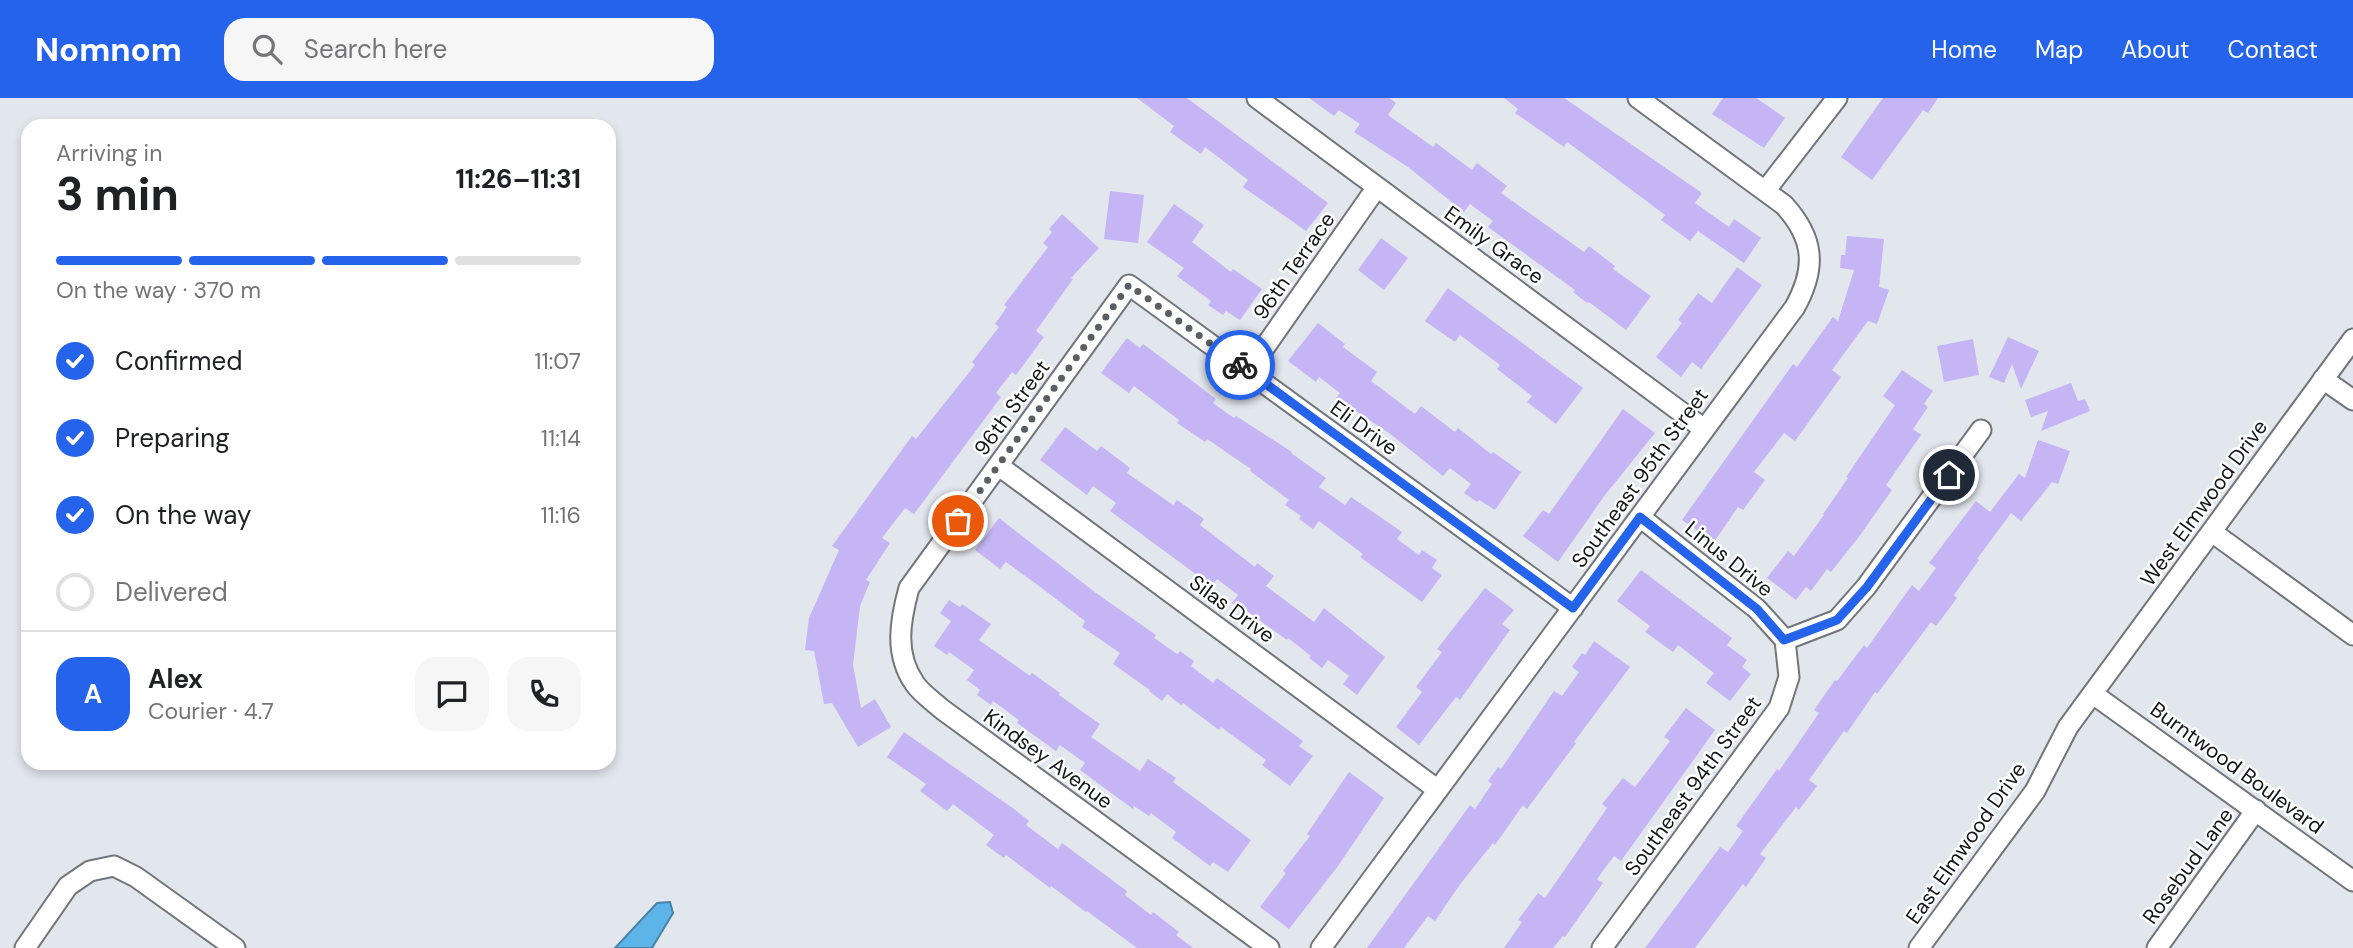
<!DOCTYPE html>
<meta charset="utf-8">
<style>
:root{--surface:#fff;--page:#f6f6f6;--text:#202124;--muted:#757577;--line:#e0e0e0;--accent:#2563eb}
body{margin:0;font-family:"DM Sans",sans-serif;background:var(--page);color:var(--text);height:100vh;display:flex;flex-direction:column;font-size:26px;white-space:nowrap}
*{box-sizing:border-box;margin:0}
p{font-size:23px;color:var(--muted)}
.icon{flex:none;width:38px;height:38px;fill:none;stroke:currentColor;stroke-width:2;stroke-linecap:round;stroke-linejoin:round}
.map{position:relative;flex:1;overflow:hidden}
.details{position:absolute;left:21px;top:21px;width:595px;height:651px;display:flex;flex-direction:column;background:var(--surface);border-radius:21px;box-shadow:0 4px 10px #0003}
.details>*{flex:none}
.pin{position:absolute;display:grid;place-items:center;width:60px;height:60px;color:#fff;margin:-30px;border:4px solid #fff;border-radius:50%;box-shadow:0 2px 7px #0007}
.courier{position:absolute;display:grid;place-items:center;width:70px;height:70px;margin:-35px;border:5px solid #2563eb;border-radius:50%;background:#fff;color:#222;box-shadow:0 2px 9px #0007}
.overview em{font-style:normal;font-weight:700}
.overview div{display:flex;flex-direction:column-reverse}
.overview{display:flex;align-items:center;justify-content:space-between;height:119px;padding:0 35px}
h1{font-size:46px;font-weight:700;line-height:52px}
.bar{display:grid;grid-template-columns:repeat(4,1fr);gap:10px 7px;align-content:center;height:84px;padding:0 35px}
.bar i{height:9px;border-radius:5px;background:var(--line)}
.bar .active{background:var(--accent)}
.bar p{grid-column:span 4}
.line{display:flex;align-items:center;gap:18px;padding:0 35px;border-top:2px solid var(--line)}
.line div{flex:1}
.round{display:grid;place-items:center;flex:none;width:74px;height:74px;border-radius:21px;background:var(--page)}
ol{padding:0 35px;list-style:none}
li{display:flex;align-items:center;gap:21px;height:77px}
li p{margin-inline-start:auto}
li .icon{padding:7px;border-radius:50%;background:var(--accent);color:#fff;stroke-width:4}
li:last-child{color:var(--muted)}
li i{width:38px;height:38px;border:4px solid var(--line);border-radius:50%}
header{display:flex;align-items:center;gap:42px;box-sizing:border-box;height:98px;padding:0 35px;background:var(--accent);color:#fff}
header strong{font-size:33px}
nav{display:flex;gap:38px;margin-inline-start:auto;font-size:24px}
.search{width:490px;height:63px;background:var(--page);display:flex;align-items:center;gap:18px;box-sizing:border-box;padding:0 24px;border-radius:21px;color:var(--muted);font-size:26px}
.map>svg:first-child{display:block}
</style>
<header>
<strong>Nomnom</strong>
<div class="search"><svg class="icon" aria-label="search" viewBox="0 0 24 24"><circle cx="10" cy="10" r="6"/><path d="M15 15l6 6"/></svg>Search here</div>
<nav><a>Home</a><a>Map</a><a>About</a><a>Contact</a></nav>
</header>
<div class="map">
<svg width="2353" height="850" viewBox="0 0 2353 850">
<rect width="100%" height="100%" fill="#e2e6ed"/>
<path fill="#5cb4e8" stroke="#4684a9" stroke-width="2" d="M670,804L673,815L652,850H615L657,805Z"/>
<path fill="#c5b5f5" d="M1137,0H1187L1328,105L1306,133L1243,89L1248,82L1205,49L1201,56L1170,34L1174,28Z
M1309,0H1389L1396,5L1388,17L1433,49L1436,45L1472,72L1477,65L1507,88L1501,95L1584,154L1589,148L1615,168L1613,171L1651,198L1626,232L1589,204L1587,205L1573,194L1575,192L1488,129L1493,123L1470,106L1464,114L1408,69L1354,34L1360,26L1339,12L1334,18Z
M1504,0H1564L1702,95L1695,105L1729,129L1734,121L1761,140L1744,165L1698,133L1690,143L1661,122L1665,117L1593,63L1567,44L1564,49L1515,15L1518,11Z
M1723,0H1756L1785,20L1764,50L1712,16Z
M1883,0H1938L1928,15L1923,12L1872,82L1841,59Z
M1110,93L1144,97L1138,145L1104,141Z
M1174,106L1204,127L1192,144L1231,174L1233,171L1262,191L1240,222L1226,213L1223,217L1208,207L1211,203L1177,178L1184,170L1147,144Z
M1062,116L1099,150L1071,180L1073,181L1036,233L1044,239L1016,277L1012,274L996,295L1001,299L975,334L914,416L905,410L882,440L890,445L866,482L870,484L860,508L853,567L861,610L875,601L891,629L858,649L832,605L824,606L814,553L805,552L809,520L839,452L832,448L912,338L916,341L975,267L972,264L999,229L995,226L1007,209L1004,207L1048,149L1043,145L1052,134L1049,131Z
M1847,138L1884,141L1879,189L1889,192L1877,226L1868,223L1832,272L1841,279L1795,343L1784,335L1754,374L1765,382L1743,412L1738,409L1714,444L1682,422L1793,266L1797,269L1833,219L1838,223L1854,172L1840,170L1841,157H1845Z
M1381,140L1408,160L1384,192L1358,172Z
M1737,169L1762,187L1701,271L1692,264L1681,279L1656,259L1682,225L1678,222L1698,195L1712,205Z
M1448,190L1583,290L1556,326L1527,304L1532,298L1497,271L1500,267L1460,237L1455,244L1425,223Z
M1318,225L1345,246L1343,249L1377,274L1371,283L1415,316L1421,308L1455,334L1458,330L1491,356L1493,354L1521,374L1495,412L1479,402L1477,404L1464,395L1471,386L1450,370L1443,378L1389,335L1336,300L1340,295L1319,279L1316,284L1288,263Z
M2008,239L2039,253L2021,291L2012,266L2004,285L1989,279Z
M1127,240L1140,250L1143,246L1166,263L1216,301L1213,305L1234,320L1236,318L1292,354L1291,355L1326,380L1319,389L1345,407L1351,399L1402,434L1397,441L1419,457L1422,452L1437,462L1432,470L1442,477L1422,504L1360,459L1363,456L1319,423L1313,431L1299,421L1301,418L1285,407L1289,402L1250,373L1251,371L1207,341L1205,344L1177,325L1179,322L1134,288L1129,295L1101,275Z
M1973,241L1979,277L1944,284L1937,248Z
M1902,272L1933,293L1924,306L1928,309L1913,331L1921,337L1886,387L1892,392L1858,440L1831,474L1827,471L1811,493L1806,489L1796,502L1767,480L1788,453L1794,458L1824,417L1823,416L1848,380L1846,379L1895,307L1883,298Z
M2071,285L2078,303L2085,301L2090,313L2041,333L2048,313L2031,319L2025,302Z
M1623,311L1655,335L1605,397L1558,464L1523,438L1543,412L1549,416Z
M1065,329L1097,353L1101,348L1130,370L1127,375L1173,407L1177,402L1204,421L1200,427L1255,469L1257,465L1274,478L1266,488L1314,524L1324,510L1385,559L1357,597L1343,586L1349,578L1328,562L1322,570L1309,560L1311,558L1288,540L1287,542L1247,513L1246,515L1232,505L1238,497L1217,481L1212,488L1110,413L1116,405L1093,388L1087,397L1040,362Z
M2038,342L2070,353L2058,386L2052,384L2021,423L2011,415L1977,461L1979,462L1954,497L1957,500L1936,528L1931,524L1877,596L1875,594L1847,635L1844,633L1809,682L1817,688L1799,712L1796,709L1760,756L1766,760L1746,789L1743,786L1695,850H1645L1720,749L1728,754L1743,733L1736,728L1777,671L1779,673L1819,615L1814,612L1835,582L1837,583L1864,547L1867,550L1912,487L1919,493L1936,470L1929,465L1976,403L1990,414L2019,376L2025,380Z
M999,420L1096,495L1156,537L1154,540L1177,556L1180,553L1194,563L1191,568L1213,585L1217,580L1303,643L1299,648L1313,658L1290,688L1262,667L1266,662L1221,629L1219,632L1183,605L1181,607L1167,596L1162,603L1149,593L1150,592L1113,566L1120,555L1082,529L1085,523L1039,488L1006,464L1000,471L975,452Z
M1641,472L1732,540L1727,547L1747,562L1742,569L1751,576L1730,603L1706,585L1714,575L1678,547L1673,554L1645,534L1650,528L1617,503Z
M1485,490L1514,512L1502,526L1510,532L1460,602L1456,599L1419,647L1396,629L1422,594L1416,589L1442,554L1437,551Z
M949,502L960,509L962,506L991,526L979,542L1030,578L1032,575L1060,595L1059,597L1100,626L1091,639L1140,673L1148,661L1176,680L1173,684L1251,742L1228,774L1213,764L1210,768L1202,762L1172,740L1176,734L1151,715L1149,718L1134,708L1133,711L1080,672L1085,665L1060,647L1056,653L1017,625L1019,622L993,603L991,607L977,597L980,592L967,582L974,572L949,554L947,557L934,548L951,523L940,515Z
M1594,543L1630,569L1574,644L1576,645L1527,711L1523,707L1495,747L1493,745L1461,785L1435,823L1428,818L1404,850H1367L1470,707L1475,711L1492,686L1488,683L1498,669L1501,671L1554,593L1562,598L1579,574L1572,569L1582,555L1585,557Z
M1686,610L1715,632L1621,763L1614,758L1597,781L1603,785L1565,839L1563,838L1553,850H1504L1522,824L1518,822L1538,795L1545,800L1607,710L1602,706L1623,680L1635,689L1670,643L1664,639Z
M904,634L1014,711L1029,723L1026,727L1058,751L1062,745L1116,785L1127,793L1125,797L1151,817L1153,814L1179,834L1176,837L1193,850H1137L1087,813L1086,814L1051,788L1050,790L1006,757L1004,760L986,747L994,737L953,706L947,713L920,693L926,686L887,659Z
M1349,674L1384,700L1338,768L1289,831L1260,809L1286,775L1283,773L1310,738L1307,736Z"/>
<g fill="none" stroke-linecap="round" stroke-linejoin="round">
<defs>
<path id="street" d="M1257,0L1704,331
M1765,93L1837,0
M1248,273L1377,89
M2323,281L2353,302
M999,368L1438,692
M1640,419L1757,511L1785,542
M2212,434L2353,537
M2093,596L2353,783
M25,850L68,788L90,773L114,768L136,779L235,850
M1269,850L943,612C934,604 922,596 915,586C894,556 900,523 909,490L1129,187L1573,510
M1321,850L1795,209C1817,169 1814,140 1784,107L1638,0
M1602,850L1779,610L1789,579L1785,542L1837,522L1866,489L1981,332
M1919,850L2035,693L2068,629L2353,241
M2157,850L2256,712"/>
</defs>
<use href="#street" stroke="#72757b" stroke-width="23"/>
<use href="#street" stroke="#fff" stroke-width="19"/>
</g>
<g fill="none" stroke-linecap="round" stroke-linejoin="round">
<path stroke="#5b5e62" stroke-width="7" stroke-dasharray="0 12.6" d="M958,423L1129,187L1240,267"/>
<path stroke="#2563eb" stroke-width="9" d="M1240,267L1573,510L1640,419L1757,511L1784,542L1837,522L1867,489L1949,377"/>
</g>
<g text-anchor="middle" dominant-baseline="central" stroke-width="5" stroke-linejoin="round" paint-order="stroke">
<g font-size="21" fill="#131517" stroke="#fff">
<text transform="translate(1494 147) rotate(36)">Emily Grace</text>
<text transform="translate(1294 168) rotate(-55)">96th Terrace</text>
<text transform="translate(1012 310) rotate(-54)">96th Street</text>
<text transform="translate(1364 330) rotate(36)">Eli Drive</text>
<text transform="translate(1640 380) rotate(-54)">Southeast 95th Street</text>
<text transform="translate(2204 405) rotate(-54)">West Elmwood Drive</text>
<text transform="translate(1729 461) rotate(39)">Linus Drive</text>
<text transform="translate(1232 511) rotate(36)">Silas Drive</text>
<text transform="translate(1048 661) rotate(36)">Kindsey Avenue</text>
<text transform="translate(2237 670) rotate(36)">Burntwood Boulevard</text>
<text transform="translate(1693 688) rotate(-54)">Southeast 94th Street</text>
<text transform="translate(1966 745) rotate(-55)">East Elmwood Drive</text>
<text transform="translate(2188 768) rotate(-54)">Rosebud Lane</text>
</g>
</g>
</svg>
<div class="pin" style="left:958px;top:423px;background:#ea580c"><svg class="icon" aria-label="bag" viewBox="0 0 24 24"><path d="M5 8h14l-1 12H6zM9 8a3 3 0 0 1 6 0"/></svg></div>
<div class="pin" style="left:1949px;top:377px;background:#1f2937"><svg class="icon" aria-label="home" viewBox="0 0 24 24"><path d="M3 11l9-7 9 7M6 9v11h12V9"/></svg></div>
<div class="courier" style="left:1240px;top:267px"><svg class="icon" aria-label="bike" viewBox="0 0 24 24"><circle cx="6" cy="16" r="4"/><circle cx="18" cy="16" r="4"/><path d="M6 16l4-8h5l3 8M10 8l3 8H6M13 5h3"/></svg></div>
<section class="details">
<div class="overview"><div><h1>3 min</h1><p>Arriving in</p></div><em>11:26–11:31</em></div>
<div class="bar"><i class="active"></i><i class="active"></i><i class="active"></i><i></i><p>On the way · 370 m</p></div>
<ol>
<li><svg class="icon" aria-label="check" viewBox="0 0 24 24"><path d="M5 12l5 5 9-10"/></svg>Confirmed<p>11:07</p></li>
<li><svg class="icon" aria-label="check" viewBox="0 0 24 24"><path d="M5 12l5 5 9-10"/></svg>Preparing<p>11:14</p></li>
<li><svg class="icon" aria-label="check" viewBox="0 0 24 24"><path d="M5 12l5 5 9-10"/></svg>On the way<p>11:16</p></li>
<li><i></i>Delivered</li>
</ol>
<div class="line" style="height:126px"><b class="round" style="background:var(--accent);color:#fff">A</b><div><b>Alex</b><p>Courier · 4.7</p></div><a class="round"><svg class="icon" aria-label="chat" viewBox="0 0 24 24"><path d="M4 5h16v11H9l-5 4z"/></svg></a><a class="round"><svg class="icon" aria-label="phone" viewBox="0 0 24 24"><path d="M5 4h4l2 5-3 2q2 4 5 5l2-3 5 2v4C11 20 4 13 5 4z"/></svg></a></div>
</section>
</div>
